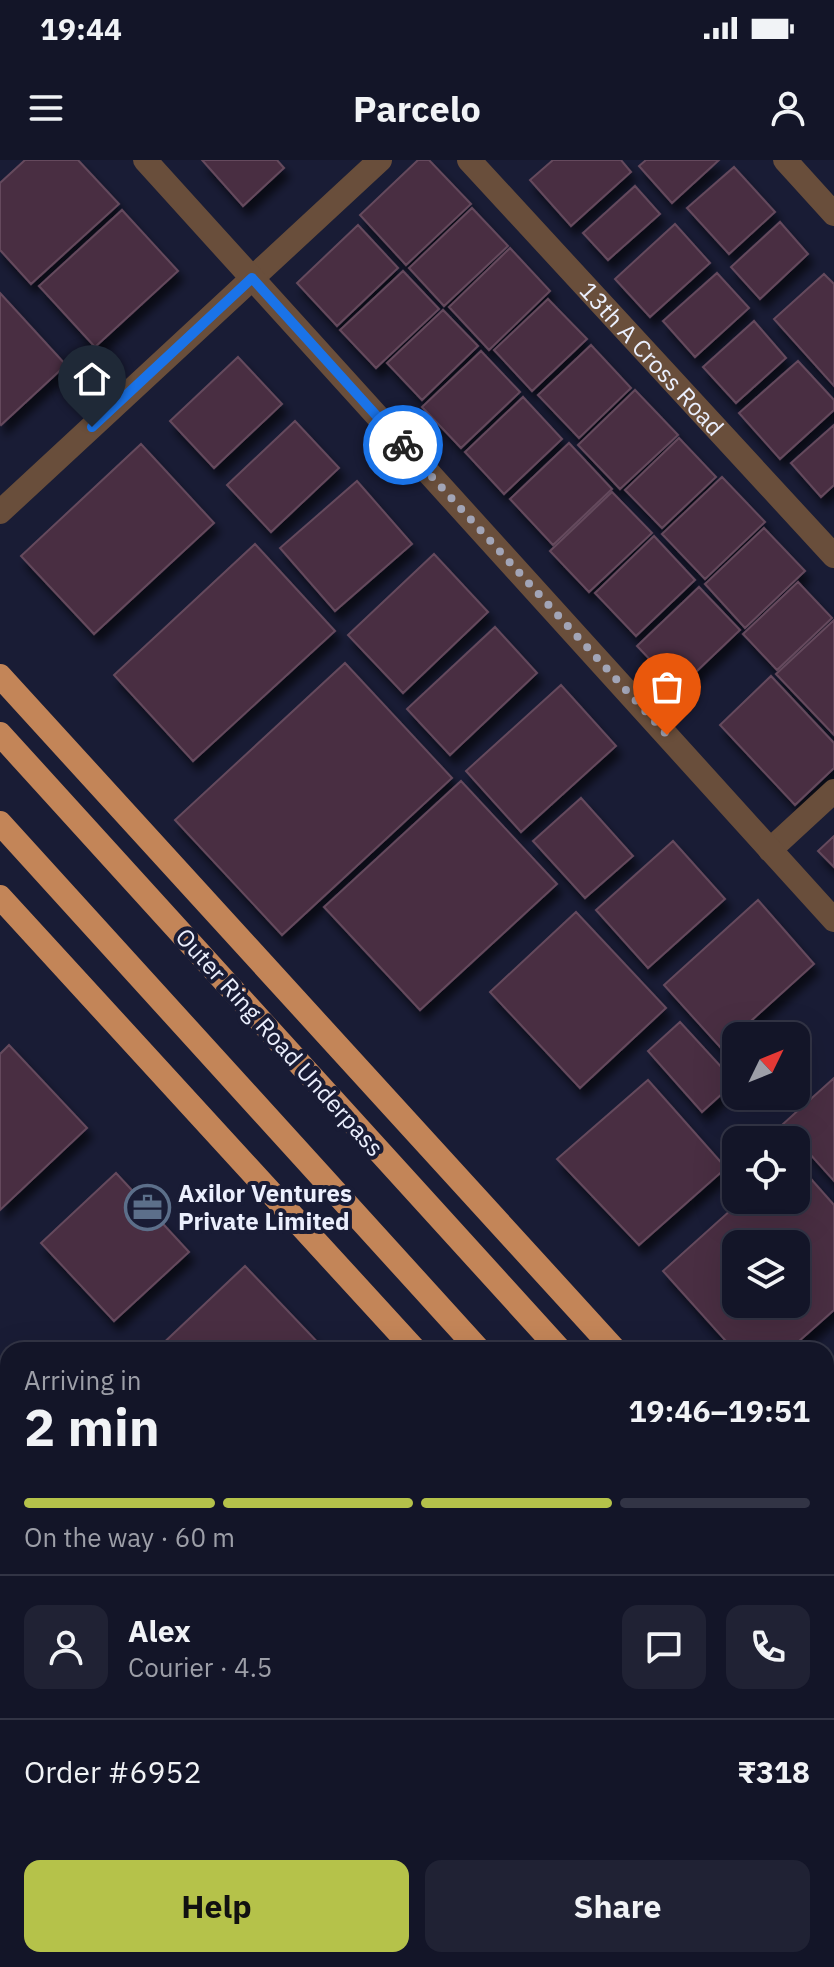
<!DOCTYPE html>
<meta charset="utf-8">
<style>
:root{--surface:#131528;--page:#202234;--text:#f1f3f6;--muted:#9d9fa8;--line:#323445;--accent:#b5c24a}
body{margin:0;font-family:"IBM Plex Sans",sans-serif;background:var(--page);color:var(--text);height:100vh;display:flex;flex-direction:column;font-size:30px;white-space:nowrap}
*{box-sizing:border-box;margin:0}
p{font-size:26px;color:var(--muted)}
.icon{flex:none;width:44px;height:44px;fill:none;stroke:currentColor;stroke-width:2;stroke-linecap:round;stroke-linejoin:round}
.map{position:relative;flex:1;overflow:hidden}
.drawer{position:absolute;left:0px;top:1182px;width:834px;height:626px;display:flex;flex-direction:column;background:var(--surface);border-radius:24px 24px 0 0;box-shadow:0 8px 32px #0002,0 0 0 2px var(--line)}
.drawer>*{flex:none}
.needle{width:52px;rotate:47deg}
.controls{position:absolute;left:722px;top:862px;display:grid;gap:16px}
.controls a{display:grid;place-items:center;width:88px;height:88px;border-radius:16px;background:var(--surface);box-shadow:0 8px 32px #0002,0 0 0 2px var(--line);font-size:40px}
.pin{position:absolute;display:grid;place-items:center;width:68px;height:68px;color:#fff;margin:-82px -34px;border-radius:50% 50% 50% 0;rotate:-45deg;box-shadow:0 0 8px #0007}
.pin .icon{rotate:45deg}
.courier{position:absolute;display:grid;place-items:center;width:80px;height:80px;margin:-40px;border:6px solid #1a73e8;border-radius:50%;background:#fff;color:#222;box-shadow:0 2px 10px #0007}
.summary em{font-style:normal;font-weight:700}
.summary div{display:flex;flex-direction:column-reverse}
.summary{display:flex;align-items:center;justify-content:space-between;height:136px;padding:0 24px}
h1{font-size:52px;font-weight:700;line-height:60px}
.bar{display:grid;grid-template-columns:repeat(4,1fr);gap:12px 8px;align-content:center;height:96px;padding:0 24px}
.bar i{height:10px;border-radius:6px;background:var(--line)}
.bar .on{background:var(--accent)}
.bar p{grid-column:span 4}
.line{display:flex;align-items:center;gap:20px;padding:0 24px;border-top:2px solid var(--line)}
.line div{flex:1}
.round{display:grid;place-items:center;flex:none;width:84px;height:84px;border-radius:16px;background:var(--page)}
.button{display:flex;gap:16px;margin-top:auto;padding:16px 24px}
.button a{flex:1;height:92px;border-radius:16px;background:var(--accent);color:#111;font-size:32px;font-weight:700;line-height:92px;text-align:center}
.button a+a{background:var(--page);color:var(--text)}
.status{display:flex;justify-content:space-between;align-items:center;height:56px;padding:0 40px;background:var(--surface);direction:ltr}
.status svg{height:22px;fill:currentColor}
header{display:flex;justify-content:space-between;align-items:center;height:104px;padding:0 24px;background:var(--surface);font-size:36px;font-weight:700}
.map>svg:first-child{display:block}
</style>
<div class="status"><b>19:44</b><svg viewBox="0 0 49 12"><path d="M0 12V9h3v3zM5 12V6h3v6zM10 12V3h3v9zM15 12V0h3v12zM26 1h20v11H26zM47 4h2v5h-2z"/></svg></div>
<header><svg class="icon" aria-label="menu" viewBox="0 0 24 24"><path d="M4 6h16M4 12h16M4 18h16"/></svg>Parcelo<svg class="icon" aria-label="person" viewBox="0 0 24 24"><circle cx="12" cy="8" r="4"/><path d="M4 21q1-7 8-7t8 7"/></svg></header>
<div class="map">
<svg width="834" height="1807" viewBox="0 0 834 1807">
<defs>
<filter id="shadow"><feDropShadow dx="5" dy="9" stdDeviation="4" flood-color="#0009"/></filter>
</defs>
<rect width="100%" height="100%" fill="#191c35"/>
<path fill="#492f42" stroke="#654a5d" stroke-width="2" fill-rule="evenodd" filter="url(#shadow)" d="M25,0H78L119,44L31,124L0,90V23Z
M202,0H277L284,8L243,46Z
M418,0H429L471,44L406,105L360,55Z
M553,0H621L631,12L571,66L530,20Z
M646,0H719L672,43L639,6Z
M734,7L775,52L729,94L687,48Z
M635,26L660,54L608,100L583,73Z
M472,48L508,86L444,146L409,108Z
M122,50L178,111L95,187L39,126Z
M780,62L808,94L760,139L731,107Z
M675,64L710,103L650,157L615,119Z
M358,65L398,108L337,166L297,123Z
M510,88L550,131L489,190L449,147Z
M403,111L439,149L376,208L340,170Z
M717,113L749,148L695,197L663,161Z
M824,114L834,124V226L774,159Z
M0,133L66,205L1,265L0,264Z
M548,139L587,179L532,231L494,190Z
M443,150L478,186L422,240L387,203Z
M754,161L786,198L736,243L703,207Z
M591,185L631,228L579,278L538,235Z
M481,191L520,232L461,288L422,247Z
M238,197L282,244L214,308L170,261Z
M798,201L834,240V250L780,299L739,253Z
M635,230L678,275L620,329L578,285Z
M523,237L562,279L504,334L465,292Z
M295,261L339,308L271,372L227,325Z
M834,265V325L821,337L791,303Z
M679,278L716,317L662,368L625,330Z
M569,283L612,329L553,385L510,339Z
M141,284L214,363L94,474L21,396Z
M722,317L765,362L705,419L662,374Z
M357,321L412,384L335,451L280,388Z
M612,332L652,373L589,432L550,391Z
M764,368L805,411L745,468L705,424Z
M654,376L695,420L636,476L595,433Z
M255,384L335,471L193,601L114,515Z
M434,394L488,452L403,533L348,475Z
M798,422L832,458L777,510L743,474Z
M699,427L740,470L678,529L637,486Z
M834,460V575L776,514Z
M495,467L537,513L450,595L407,549Z
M345,503L452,618L282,775L175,660Z
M771,516L834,583V608L795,645L720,565Z
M561,525L616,586L521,672L466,611Z
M461,621L557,724L420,850L324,747Z
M581,638L633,696L585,738L533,681Z
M834,676V707L818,691Z
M673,681L725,739L648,808L596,750Z
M758,740L814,804L721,888L664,825Z
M576,752L666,848L580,928L490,832Z
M680,862L735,922L702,952L648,891Z
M9,885L87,968L0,1050V894Z
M834,918V1021L783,964Z
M648,920L726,1008L639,1085L557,999Z
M796,1002L834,1045V1150L789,1190H734L663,1111L742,1040H796ZM736,1084H796V1144H736Z
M116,1013L189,1092L114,1161L41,1083Z
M245,1106L325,1190H156Z
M8,1284V1508L6,1510L0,1503V1291Z
M0,1642L8,1651V1745L0,1753Z
M0,1779L8,1788V1800H19L25,1807H0Z
M28,1800H57L50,1807H35Z
M69,1800H132L138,1807H61Z
M319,1800H416L409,1807H326Z
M469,1800H573L580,1807H462Z
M604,1800H686L678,1807H610Z
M703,1800H808L815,1807H695Z"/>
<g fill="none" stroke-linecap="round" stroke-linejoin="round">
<g stroke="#694e3b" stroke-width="24">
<path id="s1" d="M469,0L834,396"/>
<path d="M785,0L834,54"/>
<path d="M0,352L380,0"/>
<path d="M770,690L834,631"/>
<path d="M0,1592L8,1601"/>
<path d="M194,1800L200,1807"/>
</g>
<path stroke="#694e3b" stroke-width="24" d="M145,0L834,760"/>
<path stroke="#c38558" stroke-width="24" d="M0,516L615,1190
M0,574L560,1190
M0,663L479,1190
M0,737L415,1190
M826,1420L834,1429
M826,1483L834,1492
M826,1571L834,1580
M826,1639L834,1648"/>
</g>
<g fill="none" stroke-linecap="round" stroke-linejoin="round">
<path stroke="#a2a5b7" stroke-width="8" stroke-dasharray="0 14.4" d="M403,285L667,575"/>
<path stroke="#1a73e8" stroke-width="10" d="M92,267L252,118L403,285"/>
</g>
<defs>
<symbol id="office-ring" viewBox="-11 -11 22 22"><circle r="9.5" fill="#191c35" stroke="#5c6f8a" stroke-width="1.5"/><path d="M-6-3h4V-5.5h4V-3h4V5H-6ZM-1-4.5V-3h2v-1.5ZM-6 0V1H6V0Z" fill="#5c6f8a"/></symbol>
</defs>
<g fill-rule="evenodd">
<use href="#office-ring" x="122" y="1022" width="51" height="51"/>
</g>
<g text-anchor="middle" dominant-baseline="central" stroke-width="8" stroke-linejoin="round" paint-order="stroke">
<g font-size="24" fill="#ebeffd" stroke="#191c35">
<text stroke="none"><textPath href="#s1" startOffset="270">13th A Cross Road</textPath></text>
<text transform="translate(280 882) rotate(48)">Outer Ring Road Underpass</text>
</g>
<g font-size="24" font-weight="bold" fill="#ebeffd" stroke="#191c35" text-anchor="start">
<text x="178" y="1033">Axilor Ventures<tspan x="178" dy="28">Private Limited</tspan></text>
</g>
</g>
</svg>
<div class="controls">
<a><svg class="needle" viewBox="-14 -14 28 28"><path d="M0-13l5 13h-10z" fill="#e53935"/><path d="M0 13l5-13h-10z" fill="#9d9fa8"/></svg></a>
<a><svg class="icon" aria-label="locate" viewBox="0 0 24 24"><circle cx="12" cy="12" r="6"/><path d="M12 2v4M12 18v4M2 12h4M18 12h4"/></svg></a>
<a><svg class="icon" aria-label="layers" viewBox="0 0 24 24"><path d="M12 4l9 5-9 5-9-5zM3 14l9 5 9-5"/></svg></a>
</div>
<div class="pin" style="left:667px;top:575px;background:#ea580c"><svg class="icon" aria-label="bag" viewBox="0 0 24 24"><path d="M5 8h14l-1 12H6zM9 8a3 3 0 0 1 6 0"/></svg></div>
<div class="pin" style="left:92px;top:267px;background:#1f2937"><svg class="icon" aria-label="home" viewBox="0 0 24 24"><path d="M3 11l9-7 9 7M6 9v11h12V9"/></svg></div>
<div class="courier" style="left:403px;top:285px"><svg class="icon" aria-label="bike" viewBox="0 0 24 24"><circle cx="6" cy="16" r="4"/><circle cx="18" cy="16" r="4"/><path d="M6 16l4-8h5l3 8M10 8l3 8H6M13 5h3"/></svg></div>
<section class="drawer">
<div class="summary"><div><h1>2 min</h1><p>Arriving in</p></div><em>19:46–19:51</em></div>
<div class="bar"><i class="on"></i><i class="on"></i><i class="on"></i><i></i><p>On the way · 60 m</p></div>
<div class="line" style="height:144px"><a class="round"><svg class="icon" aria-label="person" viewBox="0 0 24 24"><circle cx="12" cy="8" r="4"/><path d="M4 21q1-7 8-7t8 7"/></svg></a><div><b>Alex</b><p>Courier · 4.5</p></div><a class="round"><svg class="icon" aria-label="chat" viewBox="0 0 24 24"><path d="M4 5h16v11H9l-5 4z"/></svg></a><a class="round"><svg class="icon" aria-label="phone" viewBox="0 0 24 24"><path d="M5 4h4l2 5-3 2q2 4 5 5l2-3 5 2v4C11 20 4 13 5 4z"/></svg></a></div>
<div class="line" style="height:104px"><div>Order #6952</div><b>₹318</b></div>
<div class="button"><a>Help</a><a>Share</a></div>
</section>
</div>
